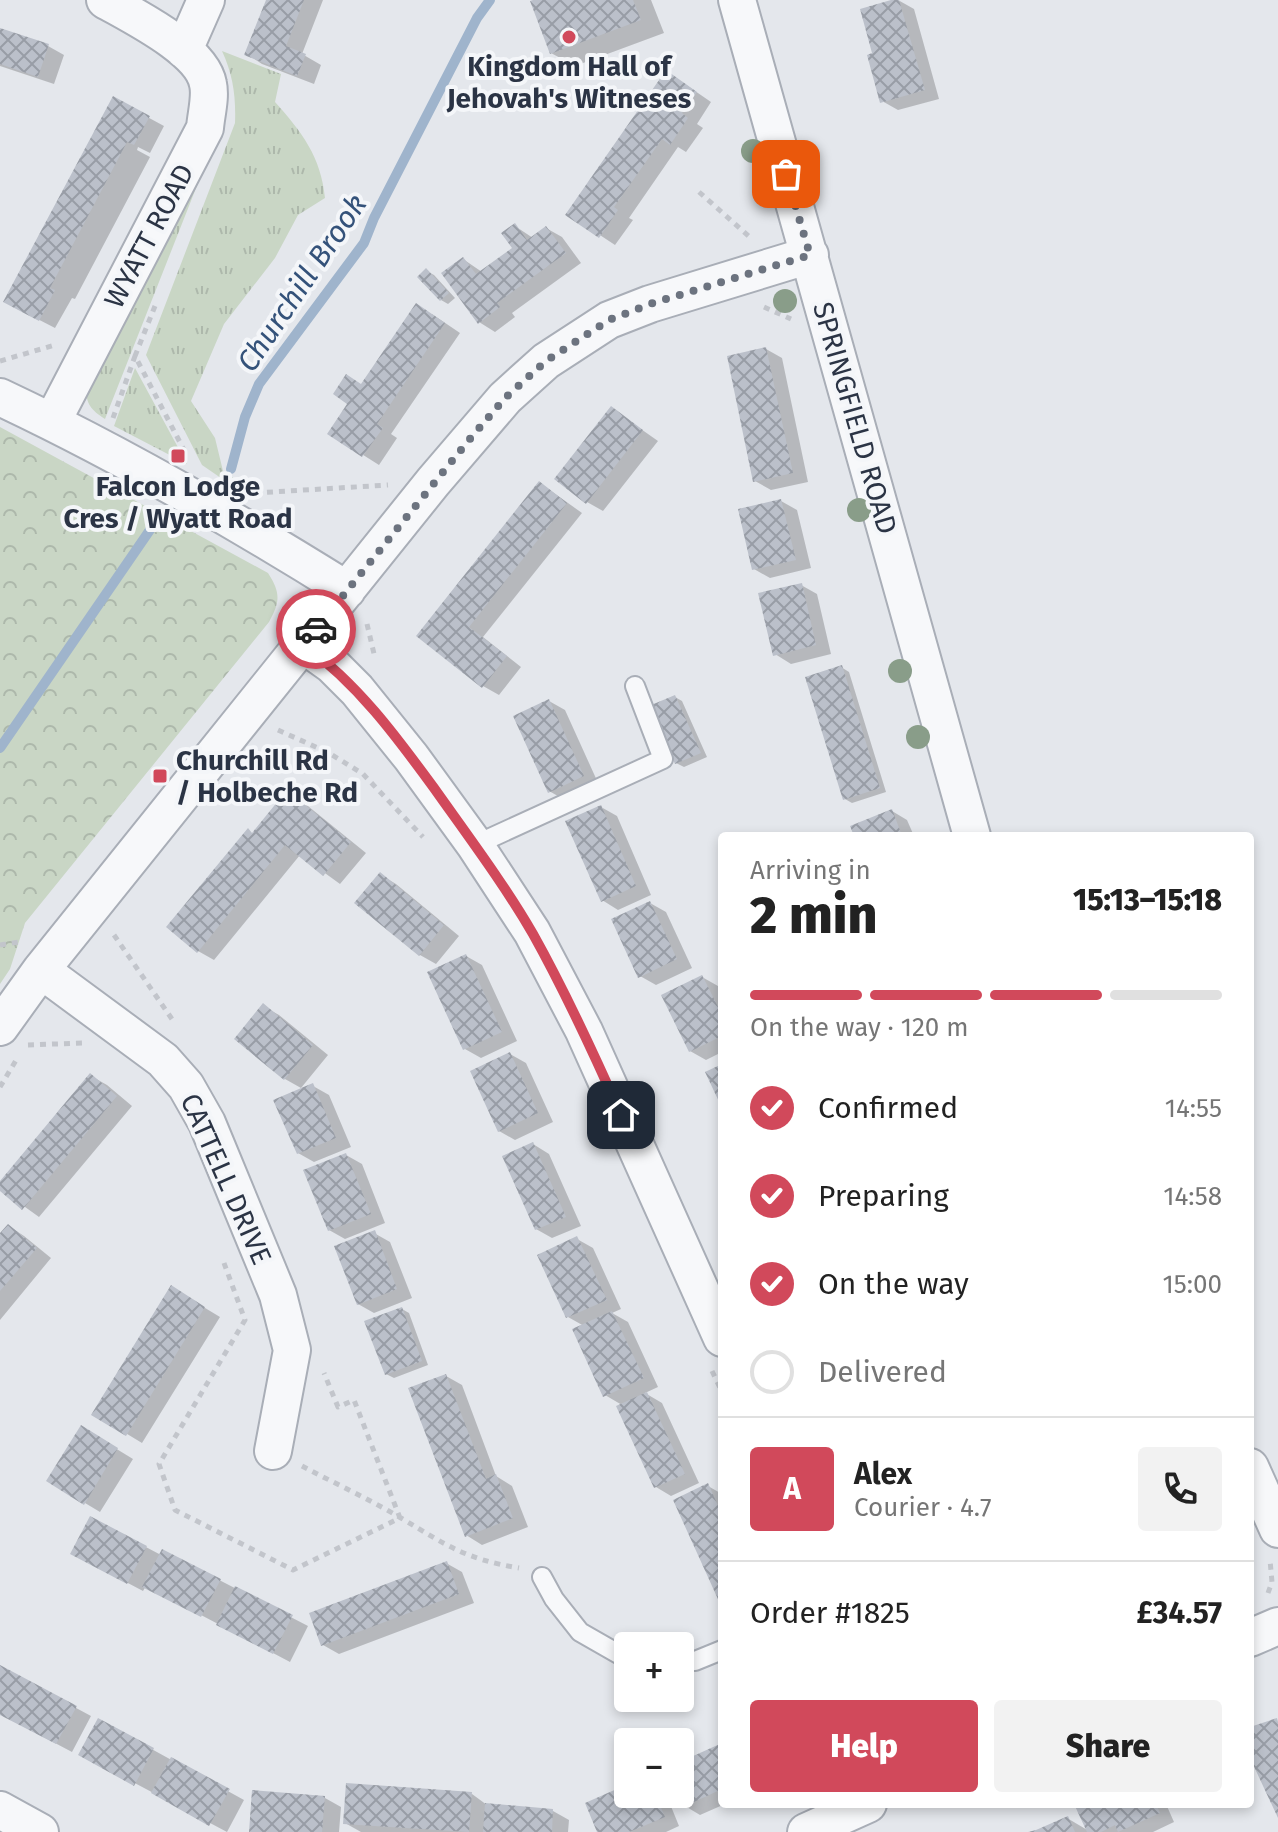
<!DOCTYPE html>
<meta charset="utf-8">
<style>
:root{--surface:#fff;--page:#f2f2f2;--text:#222;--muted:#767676;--line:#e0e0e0;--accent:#d1495b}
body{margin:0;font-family:"Fira Sans",sans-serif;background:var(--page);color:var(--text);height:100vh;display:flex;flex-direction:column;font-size:30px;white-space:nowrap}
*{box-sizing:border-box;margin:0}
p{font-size:26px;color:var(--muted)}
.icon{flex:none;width:44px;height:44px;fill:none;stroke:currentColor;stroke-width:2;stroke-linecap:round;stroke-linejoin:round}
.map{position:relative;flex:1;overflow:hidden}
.panel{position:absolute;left:718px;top:832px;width:536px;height:976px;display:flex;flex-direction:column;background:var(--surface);border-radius:8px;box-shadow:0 4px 12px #0003}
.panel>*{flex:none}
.controls{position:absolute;left:614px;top:1632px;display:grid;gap:16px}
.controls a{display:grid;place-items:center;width:80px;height:80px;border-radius:8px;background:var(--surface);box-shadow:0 4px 12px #0003;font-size:40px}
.pin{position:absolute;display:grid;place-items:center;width:68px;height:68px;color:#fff;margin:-34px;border-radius:16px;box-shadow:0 4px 12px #0006}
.courier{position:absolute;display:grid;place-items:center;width:80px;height:80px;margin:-40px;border:6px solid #d1495b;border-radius:50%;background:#fff;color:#222;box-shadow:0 2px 10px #0007}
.headline em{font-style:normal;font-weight:800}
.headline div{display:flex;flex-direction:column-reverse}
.headline{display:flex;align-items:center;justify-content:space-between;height:136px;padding:0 32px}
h1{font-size:52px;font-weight:800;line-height:60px}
.bar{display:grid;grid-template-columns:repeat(4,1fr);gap:12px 8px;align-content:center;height:96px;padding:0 32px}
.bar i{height:10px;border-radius:6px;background:var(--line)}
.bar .active{background:var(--accent)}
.bar p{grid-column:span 4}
.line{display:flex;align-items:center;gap:20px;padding:0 32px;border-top:2px solid var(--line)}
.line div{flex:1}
.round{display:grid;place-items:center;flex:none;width:84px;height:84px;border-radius:8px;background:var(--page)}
ol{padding:0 32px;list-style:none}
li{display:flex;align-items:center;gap:24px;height:88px}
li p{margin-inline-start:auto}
li .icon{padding:8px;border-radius:50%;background:var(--accent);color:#fff;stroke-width:4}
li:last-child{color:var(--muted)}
li i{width:44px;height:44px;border:4px solid var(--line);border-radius:50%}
.button{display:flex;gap:16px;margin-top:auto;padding:16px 32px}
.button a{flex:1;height:92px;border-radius:8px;background:var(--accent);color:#fff;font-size:32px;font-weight:800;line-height:92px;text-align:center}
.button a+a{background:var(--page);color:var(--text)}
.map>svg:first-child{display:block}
</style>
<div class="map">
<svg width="1278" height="1832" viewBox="0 0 1278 1832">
<defs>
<pattern id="grass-tufts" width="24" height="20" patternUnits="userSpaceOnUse" patternTransform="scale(2)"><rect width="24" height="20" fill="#c9d6c5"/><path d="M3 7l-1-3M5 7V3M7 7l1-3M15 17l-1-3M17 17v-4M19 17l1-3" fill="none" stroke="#adb8ab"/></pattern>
<pattern id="park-crowns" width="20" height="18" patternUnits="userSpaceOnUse" patternTransform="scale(2)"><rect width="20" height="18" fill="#c9d6c5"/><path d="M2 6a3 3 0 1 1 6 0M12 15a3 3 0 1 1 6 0" fill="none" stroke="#adb8ab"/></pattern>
<pattern id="building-cross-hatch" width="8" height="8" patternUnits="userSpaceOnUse" patternTransform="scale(2)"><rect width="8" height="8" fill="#bbc0ca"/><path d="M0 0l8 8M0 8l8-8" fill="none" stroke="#989da6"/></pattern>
</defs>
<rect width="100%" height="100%" fill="#e4e7ec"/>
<path fill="url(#grass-tufts)" d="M222,51L281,74L275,102C302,132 321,157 325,198L298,215L275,258L224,324L191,401L215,438L223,471L238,481L234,487L202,465L146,355L235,123C236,96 233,75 222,51Z
M196,175L200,178L105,419C87,407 85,401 87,380Z
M135,368L187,464L114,426Z"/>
<path fill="url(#park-crowns)" d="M0,427L268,573C281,593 280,602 269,622L25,923L10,969L0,984Z"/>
<path fill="#0003" d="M268,0H323L302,54L321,65L314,84L262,64L247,54Z
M538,0H651L664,33L575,66L551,53Z
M898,0L914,9L939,99L898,110L882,101L875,54Z
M0,30L48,46L64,55L54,84L0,66Z
M682,82L711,102L697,124L703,128L686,152L678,147L629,218L633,220L615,245L568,214Z
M114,99L164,126L150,153L138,147L137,150L150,157L75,299L72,298L55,328L22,311Z
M515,226L533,238L546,228L562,237L581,263L512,313L515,317L495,332L479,322L463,259L482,272L515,248Z
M426,271L434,275L455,298L448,304L441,300Z
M432,314L460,333L391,434L397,438L379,465L330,434L363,386Z
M766,349L782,358L808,482L771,490L755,481Z
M611,408L658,441L603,511L587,502Z
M540,483L582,513L483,637L521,667L499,695L483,686L419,635Z
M781,501L797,510L811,568L770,578L754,569Z
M801,585L817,594L831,654L791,664L775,654Z
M841,667L849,672L886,792L852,803L845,799Z
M675,697L682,701L707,757L684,767L676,763Z
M549,701L565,710L599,785L565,800L549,791Z
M288,793L303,802L366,853L340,884L300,855L214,960L198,951L254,834Z
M601,807L617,816L651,895L618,910L602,900Z
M892,811L907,820L914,836H856Z
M381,875L396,884L459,936L436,964L420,955L357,903Z
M650,903L666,912L692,968L656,985L640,976Z
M466,956L482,965L517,1041L481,1058L465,1049Z
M702,977L718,986L722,995V1052L706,1060L690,1051Z
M263,1006L279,1015L328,1055L301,1088L285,1079Z
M510,1054L526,1063L553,1122L515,1140L499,1131Z
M91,1076L107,1085L132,1106L39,1217L0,1189V1184Z
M313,1086L329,1095L351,1147L314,1162L298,1153Z
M533,1144L549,1154L581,1226L552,1238L536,1229Z
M346,1155L362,1164L385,1223L345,1239L329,1230Z
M9,1226L24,1236L51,1258L0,1320V1237Z
M374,1233L390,1242L412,1298L374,1313L358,1304Z
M577,1239L593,1248L621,1309L612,1313L628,1322L658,1387L645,1393L662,1403L699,1483L671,1496L656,1487L622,1405L605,1395L584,1326L568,1317Z
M172,1288L220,1317L142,1443L94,1414Z
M402,1309L409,1313L428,1365L394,1378L386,1374Z
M446,1376L462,1385L496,1476L512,1486L528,1527L482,1545L466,1535Z
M97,1437L133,1459L100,1512L85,1503Z
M708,1486L722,1494V1603Z
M91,1518L161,1555L163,1551L308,1626L290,1662L146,1586L143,1591L88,1562Z
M446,1563L462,1572L474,1603L339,1654L323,1645Z
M0,1667L91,1716L72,1752L0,1714Z
M99,1720L244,1800L227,1832L80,1754Z
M722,1745V1804H725L700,1815L685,1806L679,1794L680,1764Z
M628,1786V1794H666L679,1826L666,1832H599Z
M472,1794L487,1805L553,1811L569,1820L568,1832H361L345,1823Z
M325,1798L341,1807L339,1832H251Z
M1077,1804H1166L1174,1822L1153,1832H1036L1067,1818L1089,1831Z"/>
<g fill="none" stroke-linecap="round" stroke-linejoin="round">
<path stroke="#9fb4cc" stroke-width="10" d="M231,469L245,417L259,384L364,243L374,218L477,18L490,0
M0,748L163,511"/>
</g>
<path fill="url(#building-cross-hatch)" d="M266,0H304L286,46L306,54L297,76L244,55Z
M533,0H633L641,20L550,54L530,1Z
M891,0H899L925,90L880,103L867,55L872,53L860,9Z
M0,28L49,44L38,77L0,64Z
M666,70L697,92L682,113L688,118L670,145L662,139L614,207L618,210L599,238L565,215Z
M113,96L150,116L134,145L127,142L50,288L55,290L39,321L3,302Z
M515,223L527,240L546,226L566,253L497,303L500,307L478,324L441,273L463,257L476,274L512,248L501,233Z
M426,268L449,293L440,301L417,277Z
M416,303L445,323L377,424L383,428L362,457L327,434L347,404L333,394L346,374L361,384Z
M766,347L793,473L753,482L727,356Z
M611,406L643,430L586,504L554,479Z
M539,481L567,503L469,627L507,656L482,688L416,636Z
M781,499L796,560L752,570L738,509Z
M802,583L816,645L773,656L758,593Z
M842,665L880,788L843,800L805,677Z
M675,695L701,753L675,764L649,706Z
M549,699L584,776L548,793L513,716Z
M287,790L351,842L323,876L285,845L197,953L166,927L248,828L252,833Z
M601,805L636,886L601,902L565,821Z
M892,809L902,836H854L850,826Z
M380,872L444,925L419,956L354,903Z
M650,901L677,959L638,978L611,919Z
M466,954L502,1032L463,1050L427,972Z
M702,975L722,1015V1036L689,1052L661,995Z
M263,1003L313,1045L284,1080L234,1039Z
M510,1052L538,1113L498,1132L470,1071Z
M722,1064V1108L705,1072Z
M90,1073L117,1096L22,1210L0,1191V1181Z
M313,1083L336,1138L297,1154L273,1100Z
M533,1142L566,1217L535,1230L502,1156Z
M346,1153L371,1214L328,1231L303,1170Z
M8,1224L37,1248L0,1291V1233Z
M375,1230L397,1289L357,1305L334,1246Z
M577,1236L607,1300L566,1318L537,1255Z
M171,1285L205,1307L126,1436L91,1415Z
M402,1307L422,1361L385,1375L364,1321Z
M612,1311L644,1378L603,1397L572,1329Z
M446,1374L486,1479L496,1474L513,1518L465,1537L408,1388Z
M647,1392L685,1474L654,1488L616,1406Z
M81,1425L118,1448L84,1505L46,1481Z
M708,1483L722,1515V1608L673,1500Z
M90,1516L147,1546L127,1584L70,1554Z
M162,1549L221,1579L201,1617L142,1587Z
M447,1561L459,1594L321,1646L309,1613Z
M235,1586L293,1615L273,1654L216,1625Z
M0,1665L77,1706L56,1744L0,1715Z
M98,1718L154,1748L134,1786L78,1755Z
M1277,1718L1278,1722V1818L1250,1758V1727Z
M722,1743V1789L683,1807L677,1794H680V1762Z
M171,1757L230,1789L209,1826L151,1793Z
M346,1783L472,1792L469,1832L343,1824Z
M628,1784V1794H655L665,1817L629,1832H597L585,1803Z
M252,1790L325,1796L322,1832H249Z
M485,1803L553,1809L552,1832H483Z
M1074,1804H1156L1160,1813L1118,1832L1115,1825L1101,1832H1087Z
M1068,1816L1075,1832H1028L1036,1830Z"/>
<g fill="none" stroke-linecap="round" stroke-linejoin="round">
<defs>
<path id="service" d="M475,845L663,759L635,686
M542,1577L554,1599L580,1632L622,1656L628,1657
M680,1661H695L722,1650"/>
<path id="minor" d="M737,0L972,836
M184,50L206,0
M0,397C119,453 235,520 347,590
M52,422L205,128C206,115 211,97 208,84C202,50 135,17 105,0
M304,645L332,665L357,690L411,757L475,845L532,932L584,1031L722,1338
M41,970L163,1060L186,1086L207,1123L278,1295L292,1350L273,1451
M0,1027L41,970L433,482L505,398L546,361L609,320L650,304L810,255
M1250,1467L1278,1529
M1250,1638L1278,1626
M0,1810L40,1832
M806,1832L868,1804"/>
</defs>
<use href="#service" stroke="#a9aeb7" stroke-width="22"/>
<use href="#minor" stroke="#a9aeb7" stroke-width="40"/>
<path stroke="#c2c5cb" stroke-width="5" stroke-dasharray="6 6" stroke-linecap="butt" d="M699,192L752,239
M155,306L135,356L185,452
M764,307L791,319
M0,361L55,345
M113,418L135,356
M255,493L388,485
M367,624L375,658
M278,730L329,753L363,774L423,837
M114,935L174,1022
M0,945L19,942
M28,1045L82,1043
M0,1087L18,1057
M224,1263L245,1320L159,1464L175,1510L293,1570L400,1518L354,1400L338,1407L324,1373
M712,1371L722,1392
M302,1466C334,1483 369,1499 401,1518C446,1545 465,1559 519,1568
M1268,1593L1272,1582L1270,1560"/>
<use href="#service" stroke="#f7f8fa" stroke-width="18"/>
<use href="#minor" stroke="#f7f8fa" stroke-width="36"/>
</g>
<g fill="#899d89">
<circle cx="753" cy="151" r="12"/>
<circle cx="785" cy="301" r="12"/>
<circle cx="859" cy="510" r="12"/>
<circle cx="900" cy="671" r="12"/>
<circle cx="918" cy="737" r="12"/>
</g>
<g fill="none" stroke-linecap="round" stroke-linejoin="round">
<path stroke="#6c737f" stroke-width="8" stroke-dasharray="0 14.4" d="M316,629L469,440L505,398L546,361L609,320L650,304L810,255L786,174"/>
<path stroke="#d1495b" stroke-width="10" d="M316,629L304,645C357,683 396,736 434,788C468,836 504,884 533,934C566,993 594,1054 621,1115"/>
</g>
<g fill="#d1495b" stroke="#f4f6f9" stroke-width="3">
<circle cx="569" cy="37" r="8"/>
<rect x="170" y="448" width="16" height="16" rx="4"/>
<rect x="152" y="768" width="16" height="16" rx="4"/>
</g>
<g text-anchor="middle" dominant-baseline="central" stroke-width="8" stroke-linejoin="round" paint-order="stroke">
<g font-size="28" font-weight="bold" fill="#2b3445" stroke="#f4f6f9">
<text x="569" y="66">Kingdom Hall of<tspan x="569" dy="32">Jehovah's Witneses</tspan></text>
<text x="178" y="486">Falcon Lodge<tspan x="178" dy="32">Cres / Wyatt Road</tspan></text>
<text x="176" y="760" text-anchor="start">Churchill Rd<tspan x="176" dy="32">/ Holbeche Rd</tspan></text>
</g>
<g font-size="28" fill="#2b3445" stroke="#f4f6f9">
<text transform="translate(149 236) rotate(-62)">WYATT ROAD</text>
<text transform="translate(855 418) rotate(74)">SPRINGFIELD ROAD</text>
<text transform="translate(226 1179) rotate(66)">CATTELL DRIVE</text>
</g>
<g font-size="30" font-style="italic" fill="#34527a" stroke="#f4f6f9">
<text transform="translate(302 283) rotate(-56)">Churchill Brook</text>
</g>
</g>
</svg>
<div class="controls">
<a>+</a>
<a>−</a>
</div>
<div class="pin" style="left:786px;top:174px;background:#ea580c"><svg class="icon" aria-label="bag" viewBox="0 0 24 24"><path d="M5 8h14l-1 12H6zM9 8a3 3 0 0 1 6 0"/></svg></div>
<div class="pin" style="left:621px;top:1115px;background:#1f2937"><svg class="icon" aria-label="home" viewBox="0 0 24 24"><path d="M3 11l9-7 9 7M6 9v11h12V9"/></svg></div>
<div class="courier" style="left:316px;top:629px"><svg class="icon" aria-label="car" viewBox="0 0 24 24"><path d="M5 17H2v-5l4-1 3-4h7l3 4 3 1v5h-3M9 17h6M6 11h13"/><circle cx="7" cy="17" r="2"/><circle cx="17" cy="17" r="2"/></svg></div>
<section class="panel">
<div class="headline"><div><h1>2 min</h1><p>Arriving in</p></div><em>15:13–15:18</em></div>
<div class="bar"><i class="active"></i><i class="active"></i><i class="active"></i><i></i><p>On the way · 120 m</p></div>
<ol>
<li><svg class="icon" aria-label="check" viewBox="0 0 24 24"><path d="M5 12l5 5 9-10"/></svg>Confirmed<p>14:55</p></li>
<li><svg class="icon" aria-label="check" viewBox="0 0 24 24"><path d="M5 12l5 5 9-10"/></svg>Preparing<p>14:58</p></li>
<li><svg class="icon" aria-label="check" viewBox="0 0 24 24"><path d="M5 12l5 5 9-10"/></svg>On the way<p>15:00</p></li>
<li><i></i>Delivered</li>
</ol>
<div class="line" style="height:144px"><b class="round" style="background:var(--accent);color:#fff">A</b><div><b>Alex</b><p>Courier · 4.7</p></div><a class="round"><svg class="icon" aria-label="phone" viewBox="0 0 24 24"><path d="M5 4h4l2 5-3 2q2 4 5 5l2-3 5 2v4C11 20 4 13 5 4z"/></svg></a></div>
<div class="line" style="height:104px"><div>Order #1825</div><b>£34.57</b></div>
<div class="button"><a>Help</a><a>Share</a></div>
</section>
</div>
